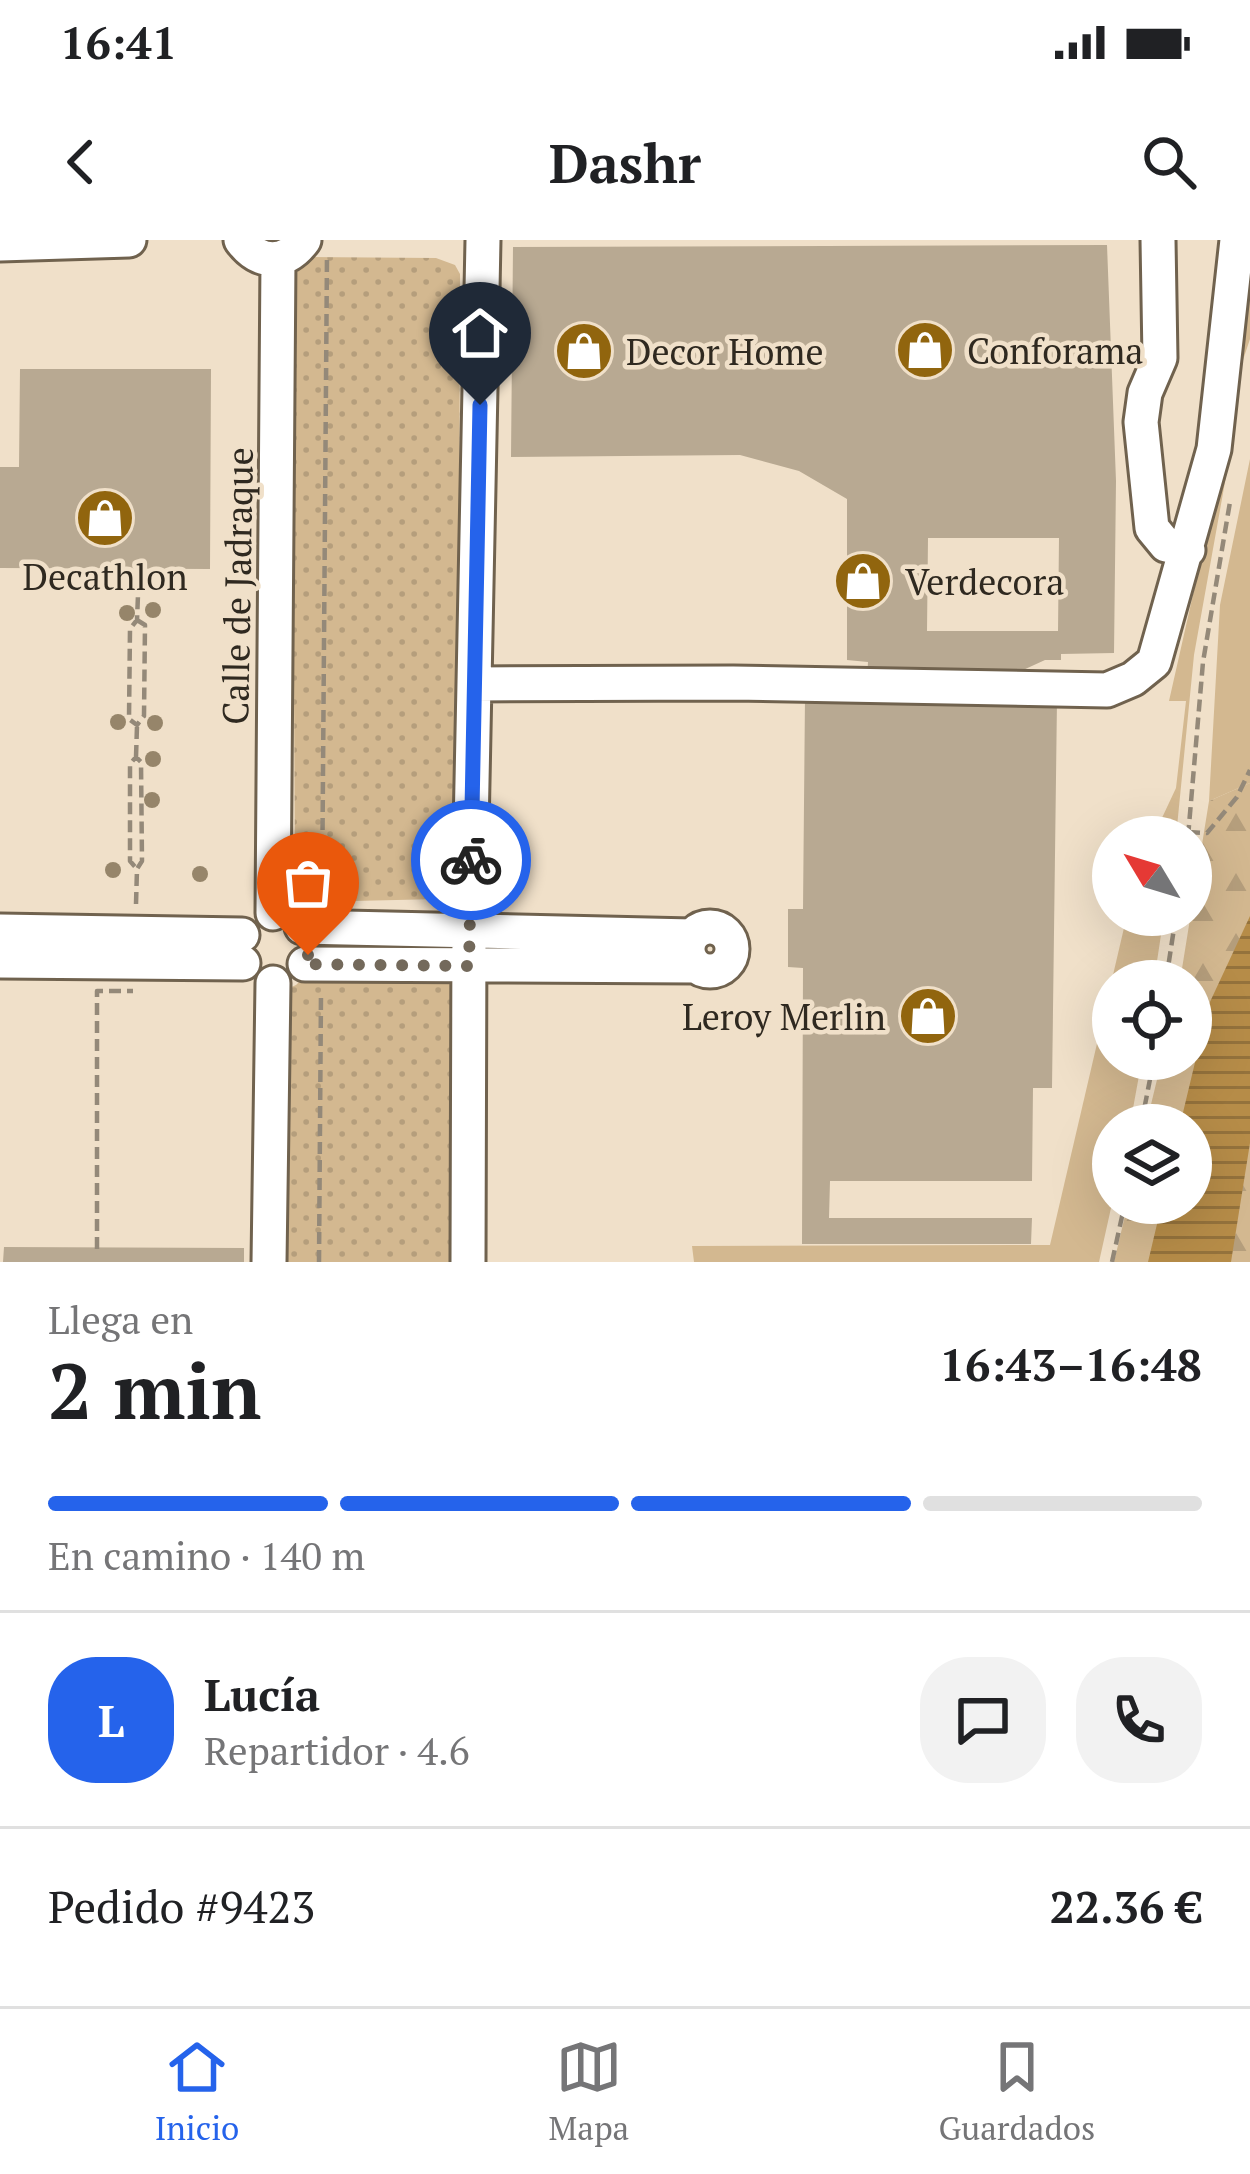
<!DOCTYPE html>
<html lang="es">
<meta charset="utf-8">
<style>
:root{--surface:#fff;--page:#f2f2f2;--text:#202124;--muted:#757577;--line:#e0e0e0;--accent:#2563eb}
body{margin:0;font-family:"PT Serif",serif;background:var(--page);color:var(--text);height:100vh;display:flex;flex-direction:column;font-size:45px;white-space:nowrap}
*{box-sizing:border-box;margin:0}
p{font-size:39px;color:var(--muted)}
.icon{flex:none;width:66px;height:66px;fill:none;stroke:currentColor;stroke-width:2;stroke-linecap:round;stroke-linejoin:round}
.map{position:relative;height:1022px;overflow:hidden}
.panel{display:flex;flex-direction:column;background:var(--surface);flex:1}
.panel>*{flex:none}
.needle{width:78px;rotate:308deg}
.buttons{position:absolute;left:1092px;top:576px;display:grid;gap:24px}
.buttons a{display:grid;place-items:center;width:120px;height:120px;border-radius:50%;background:var(--surface);box-shadow:0 12px 48px #0002;font-size:60px}
.pin{position:absolute;display:grid;place-items:center;width:102px;height:102px;color:#fff;margin:-123px -51px;border-radius:50% 50% 50% 0;rotate:-45deg;box-shadow:0 0 12px #0007}
.pin .icon{rotate:45deg}
.courier{position:absolute;display:grid;place-items:center;width:120px;height:120px;margin:-60px;border:9px solid #2563eb;border-radius:50%;background:#fff;color:#222;box-shadow:0 3px 15px #0007}
.head em{font-style:normal;font-weight:700}
.head div{display:flex;flex-direction:column-reverse}
.head{display:flex;align-items:center;justify-content:space-between;height:204px;padding:0 48px}
h1{font-size:78px;font-weight:700;line-height:90px}
.bar{display:grid;grid-template-columns:repeat(4,1fr);gap:18px 12px;align-content:center;height:144px;padding:0 48px}
.bar i{height:15px;border-radius:9px;background:var(--line)}
.bar .active{background:var(--accent)}
.bar p{grid-column:span 4}
.line{display:flex;align-items:center;gap:30px;padding:0 48px;border-top:3px solid var(--line)}
.line div{flex:1}
.round{display:grid;place-items:center;flex:none;width:126px;height:126px;border-radius:48px;background:var(--page)}
.status{display:flex;justify-content:space-between;align-items:center;height:84px;padding:0 60px;background:var(--surface);direction:ltr}
.status svg{height:33px;fill:currentColor}
header{display:flex;justify-content:space-between;align-items:center;height:156px;padding:0 48px;background:var(--surface);font-size:54px;font-weight:700}
.menu{display:flex;justify-content:space-around;align-items:center;height:168px;border-top:3px solid var(--line);background:var(--surface);font-size:33px;color:var(--muted)}
.menu a{display:grid;justify-items:center;gap:6px}
.menu .active{color:var(--accent)}
.map>svg:first-child{display:block}
</style>
<div class="status"><b>16:41</b><svg viewBox="0 0 49 12"><path d="M0 12V9h3v3zM5 12V6h3v6zM10 12V3h3v9zM15 12V0h3v12zM26 1h20v11H26zM47 4h2v5h-2z"/></svg></div>
<header><svg class="icon" aria-label="back" viewBox="0 0 24 24"><path d="M15 5l-7 7 7 7"/></svg>Dashr<svg class="icon" aria-label="search" viewBox="0 0 24 24"><circle cx="10" cy="10" r="6"/><path d="M15 15l6 6"/></svg></header>
<div class="map">
<svg width="1250" height="1022" viewBox="0 0 1250 1022">
<defs>
<pattern id="forest-firs" width="22" height="20" patternUnits="userSpaceOnUse" patternTransform="scale(3)"><rect width="22" height="20" fill="#d3b890"/><path d="M5 1l3.5 6h-7zM16 11l3.5 6h-7z" fill="#b59e7c"/></pattern>
<pattern id="garden-dots" width="8" height="8" patternUnits="userSpaceOnUse" patternTransform="scale(3)"><rect width="8" height="8" fill="#d3b890"/><path d="M2 2h.1M6 6h.1" fill="none" stroke="#b59e7c" stroke-width="1.8" stroke-linecap="round"/></pattern>
<pattern id="water-rules" width="6" height="5" patternUnits="userSpaceOnUse" patternTransform="scale(3)"><rect width="6" height="5" fill="#b68c48"/><path d="M0 2.5h6" fill="none" stroke="#94723c"/></pattern>
</defs>
<rect width="100%" height="100%" fill="#f0e0c9"/>
<path fill="#d3b890" d="M1250,0V99L1239,132L1232,203L1194,415L1176,597H1153L1176,548L1186,461H1169L1227,204Z
M1250,219V543L1209,561L1220,365Z
M1127,675H1164L1154,741H1113V819H1142L1130,885H1113V959L1099,1022H694L692,1006L1050,1005Z"/>
<path fill="url(#forest-firs)" d="M1250,543V1022H1114L1128,963H1191V885H1146L1162,819H1191V741H1180L1209,561Z"/>
<path fill="url(#garden-dots)" d="M308,17L436,18L455,25L460,34L458,639L440,659L353,661L317,656L295,639L292,30Z
M311,730L457,733L456,1022H282V751L296,745Z"/>
<path fill="url(#water-rules)" d="M1250,676V903L1231,1022H1148L1162,963H1191V885H1180L1209,764Z"/>
<path fill="#b8a992" fill-rule="evenodd" d="M1107,5L1116,241L1114,413L1061,414V420H1045L1008,437L867,440L868,422L847,420V259L799,231L740,215L511,217L513,7ZM928,298H1059L1058,391H927Z
M20,129H211L210,329L0,328V227H19Z
M805,457L1057,460L1052,848H1033L1032,941H830L829,978H1032L1031,1004H802L803,728L788,727V669H803Z
M4,1007L244,1008V1022H3Z"/>
<g fill="none" stroke-linecap="round" stroke-linejoin="round">
<defs>
<path id="minor" d="M241,0C259,25 286,25 304,0
M1158,0L1160,118L1145,153L1141,182L1152,288L1166,305L1188,310
M0,4L129,0
M474,444L733,443L1107,450L1133,439L1154,422L1214,209L1237,0
M273,673L278,19
M302,687L692,696
M688 709a22 22 0 1 1 44 0a22 22 0 1 1-44 0Z
M0,691L242,695
M0,721L243,723
M305,724L696,726
M269,1022L273,743
M468,1022L469,689L483,0"/>
</defs>
<use href="#minor" stroke="#70624e" stroke-width="39"/>
<path stroke="#948979" stroke-width="4.5" stroke-dasharray="12 6" stroke-linecap="butt" d="M137,380L145,385L144,476L137,485L129,479L130,389L137,380L138,355
M136,517L137,486
M1188,592L1207,593L1237,557L1250,530
M1188,597L1203,422L1230,262
M322,662L327,14
M136,664L137,629L142,621L141,522L136,517L130,524V621L137,629
M1166,741L1176,675
M1141,885L1154,819
M97,1009V751H133
M319,1022L321,752
M1112,1022L1125,963"/>
<use href="#minor" stroke="#fff" stroke-width="33"/>
</g>
<g fill="#96856a">
<circle cx="153" cy="370" r="8"/>
<circle cx="127" cy="373" r="8"/>
<circle cx="118" cy="482" r="8"/>
<circle cx="155" cy="483" r="8"/>
<circle cx="153" cy="519" r="8"/>
<circle cx="152" cy="560" r="8"/>
<circle cx="113" cy="630" r="8"/>
<circle cx="200" cy="634" r="8"/>
</g>
<g fill="none" stroke-linecap="round" stroke-linejoin="round">
<path stroke="#73695b" stroke-width="12" stroke-dasharray="0 21.6" d="M308,715L304,724L469,726L471,620"/>
<path stroke="#2563eb" stroke-width="15" d="M471,620L480,165"/>
</g>
<defs>
<symbol id="shop-disc" viewBox="-11 -11 22 22"><circle r="9.5" fill="#91650e" stroke="#f0e0c9"/><path d="M-5-2.5h2.3a2.7 3.5 0 0 1 5.4 0H5L5.5 6h-11ZM-1.5-2.5h3a1.5 2.3 0 0 0-3 0Z" fill="#fff"/></symbol>
</defs>
<g fill-rule="evenodd">
<use href="#shop-disc" x="892" y="77" width="66" height="66"/>
<use href="#shop-disc" x="551" y="78" width="66" height="66"/>
<use href="#shop-disc" x="72" y="245" width="66" height="66"/>
<use href="#shop-disc" x="830" y="308" width="66" height="66"/>
<use href="#shop-disc" x="895" y="743" width="66" height="66"/>
</g>
<g text-anchor="middle" dominant-baseline="central" stroke-width="9" stroke-linejoin="round" paint-order="stroke">
<g font-size="36" fill="#2f2920" stroke="#f0e0c9" text-anchor="start">
<text x="967" y="110">Conforama</text>
<text x="626" y="111">Decor Home</text>
<text x="105" y="336" text-anchor="middle">Decathlon</text>
<text x="905" y="341">Verdecora</text>
<text x="886" y="776" text-anchor="end">Leroy Merlin</text>
</g>
<g font-size="36" fill="#2f2920" stroke="#f0e0c9">
<text transform="translate(237 346) rotate(-89)">Calle de Jadraque</text>
</g>
</g>
</svg>
<div class="buttons">
<a><svg class="needle" viewBox="-14 -14 28 28"><path d="M0-13l5 13h-10z" fill="#e53935"/><path d="M0 13l5-13h-10z" fill="#757577"/></svg></a>
<a><svg class="icon" aria-label="locate" viewBox="0 0 24 24"><circle cx="12" cy="12" r="6"/><path d="M12 2v4M12 18v4M2 12h4M18 12h4"/></svg></a>
<a><svg class="icon" aria-label="layers" viewBox="0 0 24 24"><path d="M12 4l9 5-9 5-9-5zM3 14l9 5 9-5"/></svg></a>
</div>
<div class="pin" style="left:308px;top:715px;background:#ea580c"><svg class="icon" aria-label="bag" viewBox="0 0 24 24"><path d="M5 8h14l-1 12H6zM9 8a3 3 0 0 1 6 0"/></svg></div>
<div class="pin" style="left:480px;top:165px;background:#1f2937"><svg class="icon" aria-label="home" viewBox="0 0 24 24"><path d="M3 11l9-7 9 7M6 9v11h12V9"/></svg></div>
<div class="courier" style="left:471px;top:620px"><svg class="icon" aria-label="bike" viewBox="0 0 24 24"><circle cx="6" cy="16" r="4"/><circle cx="18" cy="16" r="4"/><path d="M6 16l4-8h5l3 8M10 8l3 8H6M13 5h3"/></svg></div>
</div>
<section class="panel">
<div class="head"><div><h1>2 min</h1><p>Llega en</p></div><em>16:43–16:48</em></div>
<div class="bar"><i class="active"></i><i class="active"></i><i class="active"></i><i></i><p>En camino · 140 m</p></div>
<div class="line" style="height:216px"><b class="round" style="background:var(--accent);color:#fff">L</b><div><b>Lucía</b><p>Repartidor · 4.6</p></div><a class="round"><svg class="icon" aria-label="chat" viewBox="0 0 24 24"><path d="M4 5h16v11H9l-5 4z"/></svg></a><a class="round"><svg class="icon" aria-label="phone" viewBox="0 0 24 24"><path d="M5 4h4l2 5-3 2q2 4 5 5l2-3 5 2v4C11 20 4 13 5 4z"/></svg></a></div>
<div class="line" style="height:156px"><div>Pedido #9423</div><b>22.36 €</b></div>
</section>
<nav class="menu">
<a class="active"><svg class="icon" aria-label="home" viewBox="0 0 24 24"><path d="M3 11l9-7 9 7M6 9v11h12V9"/></svg>Inicio</a>
<a><svg class="icon" aria-label="map" viewBox="0 0 24 24"><path d="M3 6l6-2 6 2 6-2v14l-6 2-6-2-6 2zM9 4v14M15 6v14"/></svg>Mapa</a>
<a><svg class="icon" aria-label="saved" viewBox="0 0 24 24"><path d="M7 4h10v16l-5-4-5 4z"/></svg>Guardados</a>
</nav>
